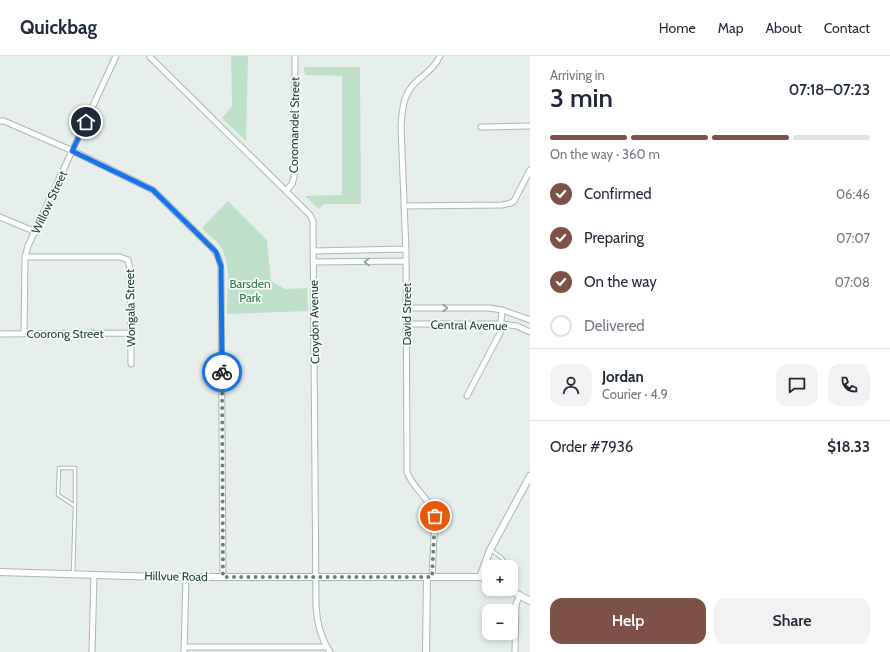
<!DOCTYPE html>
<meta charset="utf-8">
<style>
:root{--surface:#fff;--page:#f2f2f3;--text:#1f2937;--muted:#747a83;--line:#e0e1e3;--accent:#7f5249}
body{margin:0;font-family:Cabin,sans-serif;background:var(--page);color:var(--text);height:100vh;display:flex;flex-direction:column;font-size:15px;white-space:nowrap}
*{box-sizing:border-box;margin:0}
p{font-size:13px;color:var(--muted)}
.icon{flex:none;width:22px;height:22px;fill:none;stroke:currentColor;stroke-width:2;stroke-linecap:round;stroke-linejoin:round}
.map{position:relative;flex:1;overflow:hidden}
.drawer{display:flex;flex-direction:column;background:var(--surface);width:360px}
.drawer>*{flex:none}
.fabs{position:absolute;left:482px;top:504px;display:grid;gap:8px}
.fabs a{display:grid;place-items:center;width:36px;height:36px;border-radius:8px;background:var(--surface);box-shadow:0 2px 6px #0003;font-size:20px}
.pin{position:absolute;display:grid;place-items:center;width:34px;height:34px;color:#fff;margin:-17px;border:2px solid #fff;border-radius:50%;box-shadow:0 1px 4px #0007}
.courier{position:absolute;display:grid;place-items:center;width:40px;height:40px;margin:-20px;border:3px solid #1a73e8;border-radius:50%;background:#fff;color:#222;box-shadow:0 1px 5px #0007}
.summary em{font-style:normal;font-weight:600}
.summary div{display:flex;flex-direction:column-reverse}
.summary{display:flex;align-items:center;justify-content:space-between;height:68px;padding:0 20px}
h1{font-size:26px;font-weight:600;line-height:30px}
.bar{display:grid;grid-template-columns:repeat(4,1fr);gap:6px 4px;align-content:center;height:48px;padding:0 20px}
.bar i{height:5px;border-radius:3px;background:var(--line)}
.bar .current{background:var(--accent)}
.bar p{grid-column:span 4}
.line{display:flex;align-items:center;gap:10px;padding:0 20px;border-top:1px solid var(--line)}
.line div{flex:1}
.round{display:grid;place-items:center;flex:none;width:42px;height:42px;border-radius:12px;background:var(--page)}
ol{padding:0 20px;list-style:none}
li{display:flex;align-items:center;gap:12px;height:44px}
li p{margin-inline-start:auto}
li .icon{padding:4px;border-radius:50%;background:var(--accent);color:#fff;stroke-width:4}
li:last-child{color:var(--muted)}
li i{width:22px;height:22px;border:2px solid var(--line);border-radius:50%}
.button{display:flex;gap:8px;margin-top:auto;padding:8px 20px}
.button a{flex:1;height:46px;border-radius:12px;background:var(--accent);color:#fff;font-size:16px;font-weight:600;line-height:46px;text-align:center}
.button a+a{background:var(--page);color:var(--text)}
header{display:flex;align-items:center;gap:24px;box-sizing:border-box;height:56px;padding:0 20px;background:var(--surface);border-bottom:1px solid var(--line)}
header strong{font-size:19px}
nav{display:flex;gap:22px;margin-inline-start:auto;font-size:14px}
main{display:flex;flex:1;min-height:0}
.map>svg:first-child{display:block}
</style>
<header>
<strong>Quickbag</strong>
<nav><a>Home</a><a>Map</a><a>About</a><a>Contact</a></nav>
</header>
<main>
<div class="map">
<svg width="530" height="596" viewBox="0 0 530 596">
<rect width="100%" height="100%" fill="#e6efeb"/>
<path fill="#bfe0c8" d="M231,0H248L246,85L222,62L232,50Z
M304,11H360L361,148H324L319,153L305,140L342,139V20L305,19Z
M228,145L267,184L271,225L285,233L307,232L308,255L227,258C227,238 232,206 220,190C215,183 207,178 202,172Z"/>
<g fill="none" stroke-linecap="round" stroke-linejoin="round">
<defs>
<path id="service" d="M491,494L502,502L507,511
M73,518L75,450L58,439L59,412H75V450"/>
<path id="minor" d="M150,1L286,135L310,159L313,165L316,550C317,566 321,583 330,596
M0,65H4L73,95L153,134L211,191C219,199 221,207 221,218L223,521
M481,71L530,70
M286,135L292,128L294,121L295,0
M404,150L502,149L511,147L514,145L530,114
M0,161L36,176
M313,195L406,193
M25,201H120L128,204L130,213L131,308
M313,206L406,205
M406,252H489L502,254L530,264
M406,268H502L517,270L530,276
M24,277L25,201L28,190L116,0
M0,278L131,277
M467,340L500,277L502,254
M432,521L435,461C430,442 413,433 407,416L406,196L401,71C402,54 403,37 417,25C426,17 435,11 440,0
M184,591H327
M92,596L94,519
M184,596L186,521
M515,596L516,548L520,539"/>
<path id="tertiary" d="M0,516L160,521H480L489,524
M480,521L490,494L530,420
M508,533L530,545
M426,596L427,521"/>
</defs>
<use href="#service" stroke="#a8b8b2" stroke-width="4.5"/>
<use href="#minor" stroke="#a8b8b2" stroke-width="7"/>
<use href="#tertiary" stroke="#a8b8b2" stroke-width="8"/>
<use href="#service" stroke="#fff" stroke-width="2.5"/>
<use href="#minor" stroke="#fff" stroke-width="5"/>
<use href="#tertiary" stroke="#fff" stroke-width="6"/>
</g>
<defs><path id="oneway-chevron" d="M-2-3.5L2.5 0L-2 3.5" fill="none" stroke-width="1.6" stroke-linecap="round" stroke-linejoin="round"/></defs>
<g stroke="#92a09c">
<use href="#oneway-chevron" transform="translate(367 206) rotate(180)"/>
<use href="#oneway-chevron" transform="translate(445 252)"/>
</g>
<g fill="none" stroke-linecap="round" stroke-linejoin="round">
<path stroke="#687f78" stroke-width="4" stroke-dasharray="0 7.2" d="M222,316L223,521H432L435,460"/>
<path stroke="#1a73e8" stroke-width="5" d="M86,66L72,95L153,134L216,196L221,210L222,316"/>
</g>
<g text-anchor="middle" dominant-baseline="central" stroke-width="3.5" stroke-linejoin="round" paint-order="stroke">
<g font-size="12" fill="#24423a" stroke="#f7fbf9">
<text transform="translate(294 69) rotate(-89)">Coromandel Street</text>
<text transform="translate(49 146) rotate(-65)">Willow Street</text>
<text transform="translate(130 252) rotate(-91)">Wongala Street</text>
<text transform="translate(406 258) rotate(-90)">David Street</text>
<text transform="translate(314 266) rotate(-91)">Croydon Avenue</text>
<text transform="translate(469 269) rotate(1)">Central Avenue</text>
<text x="65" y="277">Coorong Street</text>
<text transform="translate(176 520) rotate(1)">Hillvue Road</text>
</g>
<g font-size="12" fill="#2d7a4b" stroke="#f7fbf9">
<text x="250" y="227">Barsden<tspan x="250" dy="14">Park</tspan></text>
</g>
</g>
</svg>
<div class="fabs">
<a>+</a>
<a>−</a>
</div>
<div class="pin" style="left:435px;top:460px;background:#ea580c"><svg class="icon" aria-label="bag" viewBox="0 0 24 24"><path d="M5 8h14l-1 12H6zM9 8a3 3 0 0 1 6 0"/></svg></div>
<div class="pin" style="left:86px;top:66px;background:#1f2937"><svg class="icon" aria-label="home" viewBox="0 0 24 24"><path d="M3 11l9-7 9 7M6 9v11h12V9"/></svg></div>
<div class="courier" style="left:222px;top:316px"><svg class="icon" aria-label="bike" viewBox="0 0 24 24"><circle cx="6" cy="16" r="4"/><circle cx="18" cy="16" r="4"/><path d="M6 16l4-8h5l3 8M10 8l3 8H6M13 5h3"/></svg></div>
</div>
<section class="drawer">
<div class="summary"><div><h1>3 min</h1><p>Arriving in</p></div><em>07:18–07:23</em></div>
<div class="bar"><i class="current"></i><i class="current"></i><i class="current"></i><i></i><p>On the way · 360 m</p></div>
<ol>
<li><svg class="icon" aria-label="check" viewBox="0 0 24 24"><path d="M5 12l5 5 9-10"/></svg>Confirmed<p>06:46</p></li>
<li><svg class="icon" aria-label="check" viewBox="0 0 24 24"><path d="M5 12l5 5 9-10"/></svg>Preparing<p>07:07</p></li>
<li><svg class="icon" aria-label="check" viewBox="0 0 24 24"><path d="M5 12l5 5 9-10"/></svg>On the way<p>07:08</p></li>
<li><i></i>Delivered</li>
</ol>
<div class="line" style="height:72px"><a class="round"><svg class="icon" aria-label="person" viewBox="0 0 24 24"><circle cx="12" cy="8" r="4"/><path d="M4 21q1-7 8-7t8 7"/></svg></a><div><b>Jordan</b><p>Courier · 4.9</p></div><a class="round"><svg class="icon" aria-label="chat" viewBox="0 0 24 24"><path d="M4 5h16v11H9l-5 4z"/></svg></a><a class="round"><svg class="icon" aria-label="phone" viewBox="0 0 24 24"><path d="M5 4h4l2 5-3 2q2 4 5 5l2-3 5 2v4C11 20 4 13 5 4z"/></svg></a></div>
<div class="line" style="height:52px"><div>Order #7936</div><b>$18.33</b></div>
<div class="button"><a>Help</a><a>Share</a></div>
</section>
</main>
